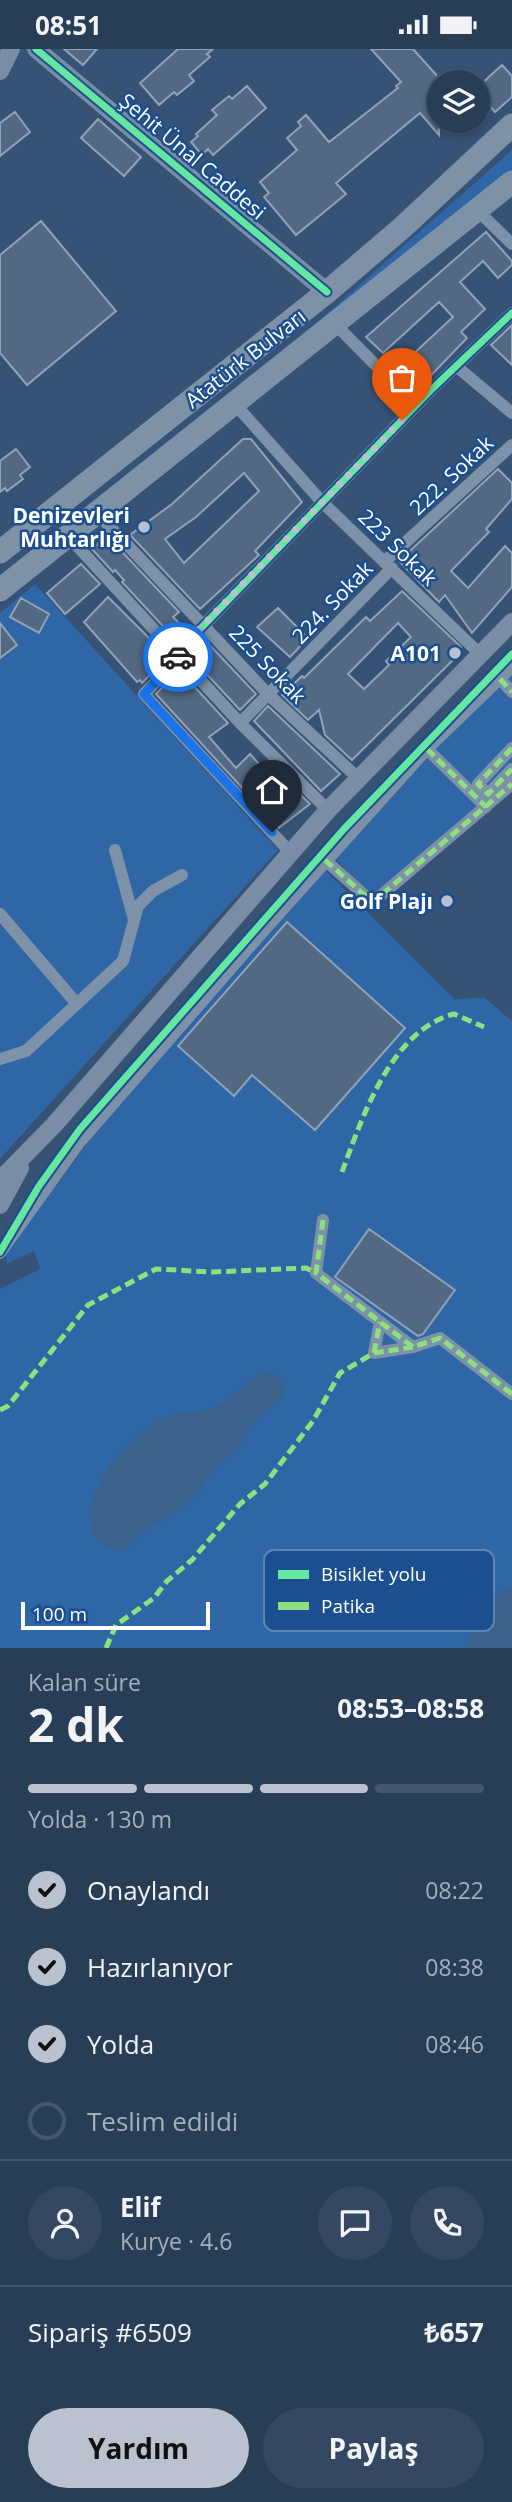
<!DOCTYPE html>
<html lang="tr">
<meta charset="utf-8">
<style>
:root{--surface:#283e57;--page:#344961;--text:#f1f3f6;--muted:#a5aeba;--line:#44576d;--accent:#b9c2ce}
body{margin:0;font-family:"Open Sans",sans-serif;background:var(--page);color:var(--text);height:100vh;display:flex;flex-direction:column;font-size:26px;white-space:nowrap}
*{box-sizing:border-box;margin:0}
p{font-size:23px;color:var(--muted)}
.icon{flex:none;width:38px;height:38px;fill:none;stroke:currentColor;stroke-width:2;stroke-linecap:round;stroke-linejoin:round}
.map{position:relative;height:1599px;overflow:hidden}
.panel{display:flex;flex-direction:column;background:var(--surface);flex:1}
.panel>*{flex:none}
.fabs{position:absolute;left:427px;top:21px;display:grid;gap:14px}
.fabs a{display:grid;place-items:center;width:63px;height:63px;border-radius:50%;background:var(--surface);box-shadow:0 4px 10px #0003,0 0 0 2px var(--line);font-size:35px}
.scale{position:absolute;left:21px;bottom:18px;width:189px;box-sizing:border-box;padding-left:7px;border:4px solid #fff;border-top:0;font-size:19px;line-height:24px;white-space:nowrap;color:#fff;-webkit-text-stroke:5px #1b4f8f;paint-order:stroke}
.pin{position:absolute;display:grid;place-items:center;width:60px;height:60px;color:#fff;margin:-72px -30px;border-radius:50% 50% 50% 0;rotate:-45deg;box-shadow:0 0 7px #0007}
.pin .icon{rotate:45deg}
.courier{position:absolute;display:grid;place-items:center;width:70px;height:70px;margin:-35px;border:5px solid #1a73e8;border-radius:50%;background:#fff;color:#222;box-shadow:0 2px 9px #0007}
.summary em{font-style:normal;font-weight:700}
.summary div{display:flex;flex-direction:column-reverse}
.summary{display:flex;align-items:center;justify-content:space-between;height:119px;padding:0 28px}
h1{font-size:46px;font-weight:700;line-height:52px}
.bar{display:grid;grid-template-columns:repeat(4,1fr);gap:10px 7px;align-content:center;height:84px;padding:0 28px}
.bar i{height:9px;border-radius:5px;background:var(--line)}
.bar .selected{background:var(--accent)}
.bar p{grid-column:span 4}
.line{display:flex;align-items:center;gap:18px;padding:0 28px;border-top:2px solid var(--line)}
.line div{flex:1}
.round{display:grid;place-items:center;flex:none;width:74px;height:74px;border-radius:37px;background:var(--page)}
ol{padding:0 28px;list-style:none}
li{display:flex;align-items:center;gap:21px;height:77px}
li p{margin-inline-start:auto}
li .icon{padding:7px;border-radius:50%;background:var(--accent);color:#111;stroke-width:4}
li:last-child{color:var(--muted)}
li i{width:38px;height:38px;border:4px solid var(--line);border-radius:50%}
.action{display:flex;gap:14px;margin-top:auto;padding:14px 28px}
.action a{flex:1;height:80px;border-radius:42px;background:var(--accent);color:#111;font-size:28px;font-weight:700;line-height:80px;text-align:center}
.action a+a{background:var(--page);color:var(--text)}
.status{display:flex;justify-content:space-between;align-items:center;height:49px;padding:0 35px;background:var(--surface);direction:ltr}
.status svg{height:19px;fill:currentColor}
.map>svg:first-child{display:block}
</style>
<div class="status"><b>08:51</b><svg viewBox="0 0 49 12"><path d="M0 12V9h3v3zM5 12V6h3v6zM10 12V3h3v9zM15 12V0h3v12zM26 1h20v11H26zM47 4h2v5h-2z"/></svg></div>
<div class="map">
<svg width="512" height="1599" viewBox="0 0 512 1599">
<rect width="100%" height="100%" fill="#365274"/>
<path fill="#2f66a5" d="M512,101V122L0,533V526L322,269Z
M35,535L278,801L0,1110V564Z
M512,623V731L372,849L334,808L413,720Z
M325,821L454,950L485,949L512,972V1599H0V1240L40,1220L34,1202L7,1215L6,1204L100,1077Z"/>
<path fill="#3b618d" d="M263,1323C278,1325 284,1330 284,1346C275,1356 263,1364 253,1374C248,1380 247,1386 243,1392C237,1401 227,1407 220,1414C207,1427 201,1444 187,1455C174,1465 159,1472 146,1481C139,1486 130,1498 122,1501C113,1503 104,1496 98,1491C68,1458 128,1386 159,1371C179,1362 202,1365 221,1355C236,1346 247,1332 263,1323Z
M512,1540V1599H463C483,1575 474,1546 512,1540Z"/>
<path fill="#526984" stroke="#92a2b6" stroke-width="2" fill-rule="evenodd" d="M64,0H97L83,16Z
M178,0H213L207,5L210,8L189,26L194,32L177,46L174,43L159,56L140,34Z
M371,0H413L439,29V86L420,64L336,134L346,145L296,186L264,148L269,144L260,133L297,101L287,89L301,77L298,73L306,66L329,93L398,39L396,37L401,33Z
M502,16L512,27V48L495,63L478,44V38Z
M247,37L266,59L213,106L208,100L202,106L191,93L198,87L196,85L217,66L212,61L229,47L232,50Z
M15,63L30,83L0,107V74Z
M98,70L141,108L124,127L81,89Z
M41,172L116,262L27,336L0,304V206Z
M486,183L512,212V216L498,229L483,212L460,233L485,260L461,283L467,289L415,343L395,322L453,268L439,253L383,304L366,288Z
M512,276V316L491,296Z
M243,390H251L302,453L255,502L259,506L200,560L130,486L172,455ZM244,424L259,442L184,514L165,490L196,468Z
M16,400L30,418L20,426L23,430L7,442L5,439L0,443V412Z
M498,420L512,434V450L486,480L489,483L451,522L468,539L505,497L512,504V538L472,584L445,546L439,553L399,512Z
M107,487L179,563L173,568L183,578L172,587L122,533L124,531L115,521L113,523L92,500Z
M81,515L100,535L65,565L47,544Z
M402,542L461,598V603L352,711L325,686L319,661L308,671L282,646L302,627L304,629L366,568L370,572ZM398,574L411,588L386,612L389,616L364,640L348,625Z
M108,548L160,600L161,615L142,634L140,631L137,633L84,573Z
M21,549L49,565L39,584L10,568Z
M278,559L308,589L290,608L257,578Z
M0,574L17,596L0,609Z
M203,589L256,645L240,661L188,605Z
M179,621L228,674L209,688L236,719L250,705L268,725L274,720L310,755L279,779L156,645Z
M268,657L340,725L321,742L254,672Z
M287,873L405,979L315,1081L252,1026L234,1047L178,997Z
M369,1180L455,1241L423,1285L418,1287L335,1228Z"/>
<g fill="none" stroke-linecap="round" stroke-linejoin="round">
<path stroke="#7d92a8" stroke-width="12" d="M477,161L512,195
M335,275L416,357
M456,317L512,364
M234,354L322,453L481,606
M96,463L269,646L358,729
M67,486L240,674L328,761
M384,513L512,396
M176,605L431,341L512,264
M179,609L144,645L290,803
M500,630L512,643
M240,674L392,519
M512,699L478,735L488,745L512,720
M427,700L486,758
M115,801L134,871
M325,811L371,852L379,848L512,735
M0,865L77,955
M0,1010L26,1002L123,912L138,857L153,842L182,826
M323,1171L316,1224L413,1298L440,1289L512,1345
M0,1204L79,1094L267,878L427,700L512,618
M380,1273L374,1304L413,1298"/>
<path stroke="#798da4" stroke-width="18" d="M36,0L327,243
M0,22L11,0
M0,1131L54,1076L328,761L512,573
M0,1156L20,1119"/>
<path stroke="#7e92a7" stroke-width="23" d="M0,503L327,243L403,178L512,76
M0,541L512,133"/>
<path stroke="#8de07e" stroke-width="5" stroke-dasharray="10 5" stroke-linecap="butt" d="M500,630L512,643
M512,699L478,735L488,745L512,720
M427,700L486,758
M325,811L371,852L379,848L512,735
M342,1123C362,1069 391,981 454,965L484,978
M323,1171L316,1224L413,1298L440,1289L512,1345
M374,1304L380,1273
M0,1361L8,1357L88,1256L156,1220L212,1223L306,1219L316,1224
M106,1599L116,1576L154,1549L167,1532L192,1511L240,1455L265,1435L313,1372L340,1324L374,1304L413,1298"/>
<defs>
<path id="cycleway" d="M36,0L327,243
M176,605L431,341L512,264
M0,1203L39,1137L80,1080L344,780L512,605"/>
</defs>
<use href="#cycleway" stroke="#1b4f8f" stroke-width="11"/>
<use href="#cycleway" stroke="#66e7a1" stroke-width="7"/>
</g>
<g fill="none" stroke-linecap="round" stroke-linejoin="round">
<path stroke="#b9c2ce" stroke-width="7" stroke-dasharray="0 12.6" d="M178,608L176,604L402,371"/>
<path stroke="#1a73e8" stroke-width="9" d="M178,608L144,645L272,783"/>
</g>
<g fill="#b9c2ce" stroke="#1b4f8f" stroke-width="2.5">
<circle cx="144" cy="478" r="7"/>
<circle cx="455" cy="604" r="7"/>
<circle cx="447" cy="852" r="7"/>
</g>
<g text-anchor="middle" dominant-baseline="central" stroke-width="5" stroke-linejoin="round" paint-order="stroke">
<g font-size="21" fill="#fff" stroke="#1b4f8f">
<text transform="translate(193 107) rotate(40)">Şehit Ünal Caddesi</text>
<text transform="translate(245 309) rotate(-38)">Atatürk Bulvarı</text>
<text transform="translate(451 426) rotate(-43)">222. Sokak</text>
<text transform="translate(398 498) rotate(44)">223 Sokak</text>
<text transform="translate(332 553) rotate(-46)">224. Sokak</text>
<text transform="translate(268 615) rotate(46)">225 Sokak</text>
</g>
<g font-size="21" font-weight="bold" fill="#fff" stroke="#1b4f8f" text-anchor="end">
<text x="130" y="466">Denizevleri<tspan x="130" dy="24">Muhtarlığı</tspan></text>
<text x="441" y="604">A101</text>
<text x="433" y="852">Golf Plajı</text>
</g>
</g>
<rect x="264" y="1501" width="230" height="81" rx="10" fill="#1b4f8f" stroke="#5f84b1" stroke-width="2"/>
<rect x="278" y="1521" width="31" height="9" fill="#66e7a1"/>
<rect x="278" y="1553" width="31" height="8" fill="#8de07e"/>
<g font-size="19" fill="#fff">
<text x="321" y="1532">Bisiklet yolu</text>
<text x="321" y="1564">Patika</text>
</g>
</svg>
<div class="fabs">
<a><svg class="icon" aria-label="layers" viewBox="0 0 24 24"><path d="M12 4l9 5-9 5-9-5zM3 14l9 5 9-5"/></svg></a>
</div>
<div class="scale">100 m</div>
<div class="pin" style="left:402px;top:371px;background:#ea580c"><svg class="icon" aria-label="bag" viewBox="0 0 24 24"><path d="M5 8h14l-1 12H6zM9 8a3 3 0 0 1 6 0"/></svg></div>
<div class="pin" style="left:272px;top:783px;background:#1f2937"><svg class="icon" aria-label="home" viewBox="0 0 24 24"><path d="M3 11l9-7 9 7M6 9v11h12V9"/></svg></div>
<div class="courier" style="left:178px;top:608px"><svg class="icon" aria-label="car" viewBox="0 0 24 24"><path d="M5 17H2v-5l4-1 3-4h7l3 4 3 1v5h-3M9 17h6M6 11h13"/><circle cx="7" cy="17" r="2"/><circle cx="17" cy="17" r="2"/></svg></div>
</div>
<section class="panel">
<div class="summary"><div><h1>2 dk</h1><p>Kalan süre</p></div><em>08:53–08:58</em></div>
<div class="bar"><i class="selected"></i><i class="selected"></i><i class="selected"></i><i></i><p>Yolda · 130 m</p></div>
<ol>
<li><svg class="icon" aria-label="check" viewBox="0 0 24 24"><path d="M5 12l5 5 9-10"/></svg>Onaylandı<p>08:22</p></li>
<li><svg class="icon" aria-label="check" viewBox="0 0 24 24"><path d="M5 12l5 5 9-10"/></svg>Hazırlanıyor<p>08:38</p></li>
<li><svg class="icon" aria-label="check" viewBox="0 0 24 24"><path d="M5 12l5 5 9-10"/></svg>Yolda<p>08:46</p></li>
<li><i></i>Teslim edildi</li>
</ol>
<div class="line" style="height:126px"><a class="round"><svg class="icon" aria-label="person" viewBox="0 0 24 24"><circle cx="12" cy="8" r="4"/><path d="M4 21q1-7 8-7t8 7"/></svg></a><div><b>Elif</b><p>Kurye · 4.6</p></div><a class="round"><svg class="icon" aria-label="chat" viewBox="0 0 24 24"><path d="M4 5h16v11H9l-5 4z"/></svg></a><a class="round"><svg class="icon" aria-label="phone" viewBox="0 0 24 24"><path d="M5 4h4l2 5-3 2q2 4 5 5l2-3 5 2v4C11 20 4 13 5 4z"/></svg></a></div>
<div class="line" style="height:91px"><div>Sipariş #6509</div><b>₺657</b></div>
<div class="action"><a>Yardım</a><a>Paylaş</a></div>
</section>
